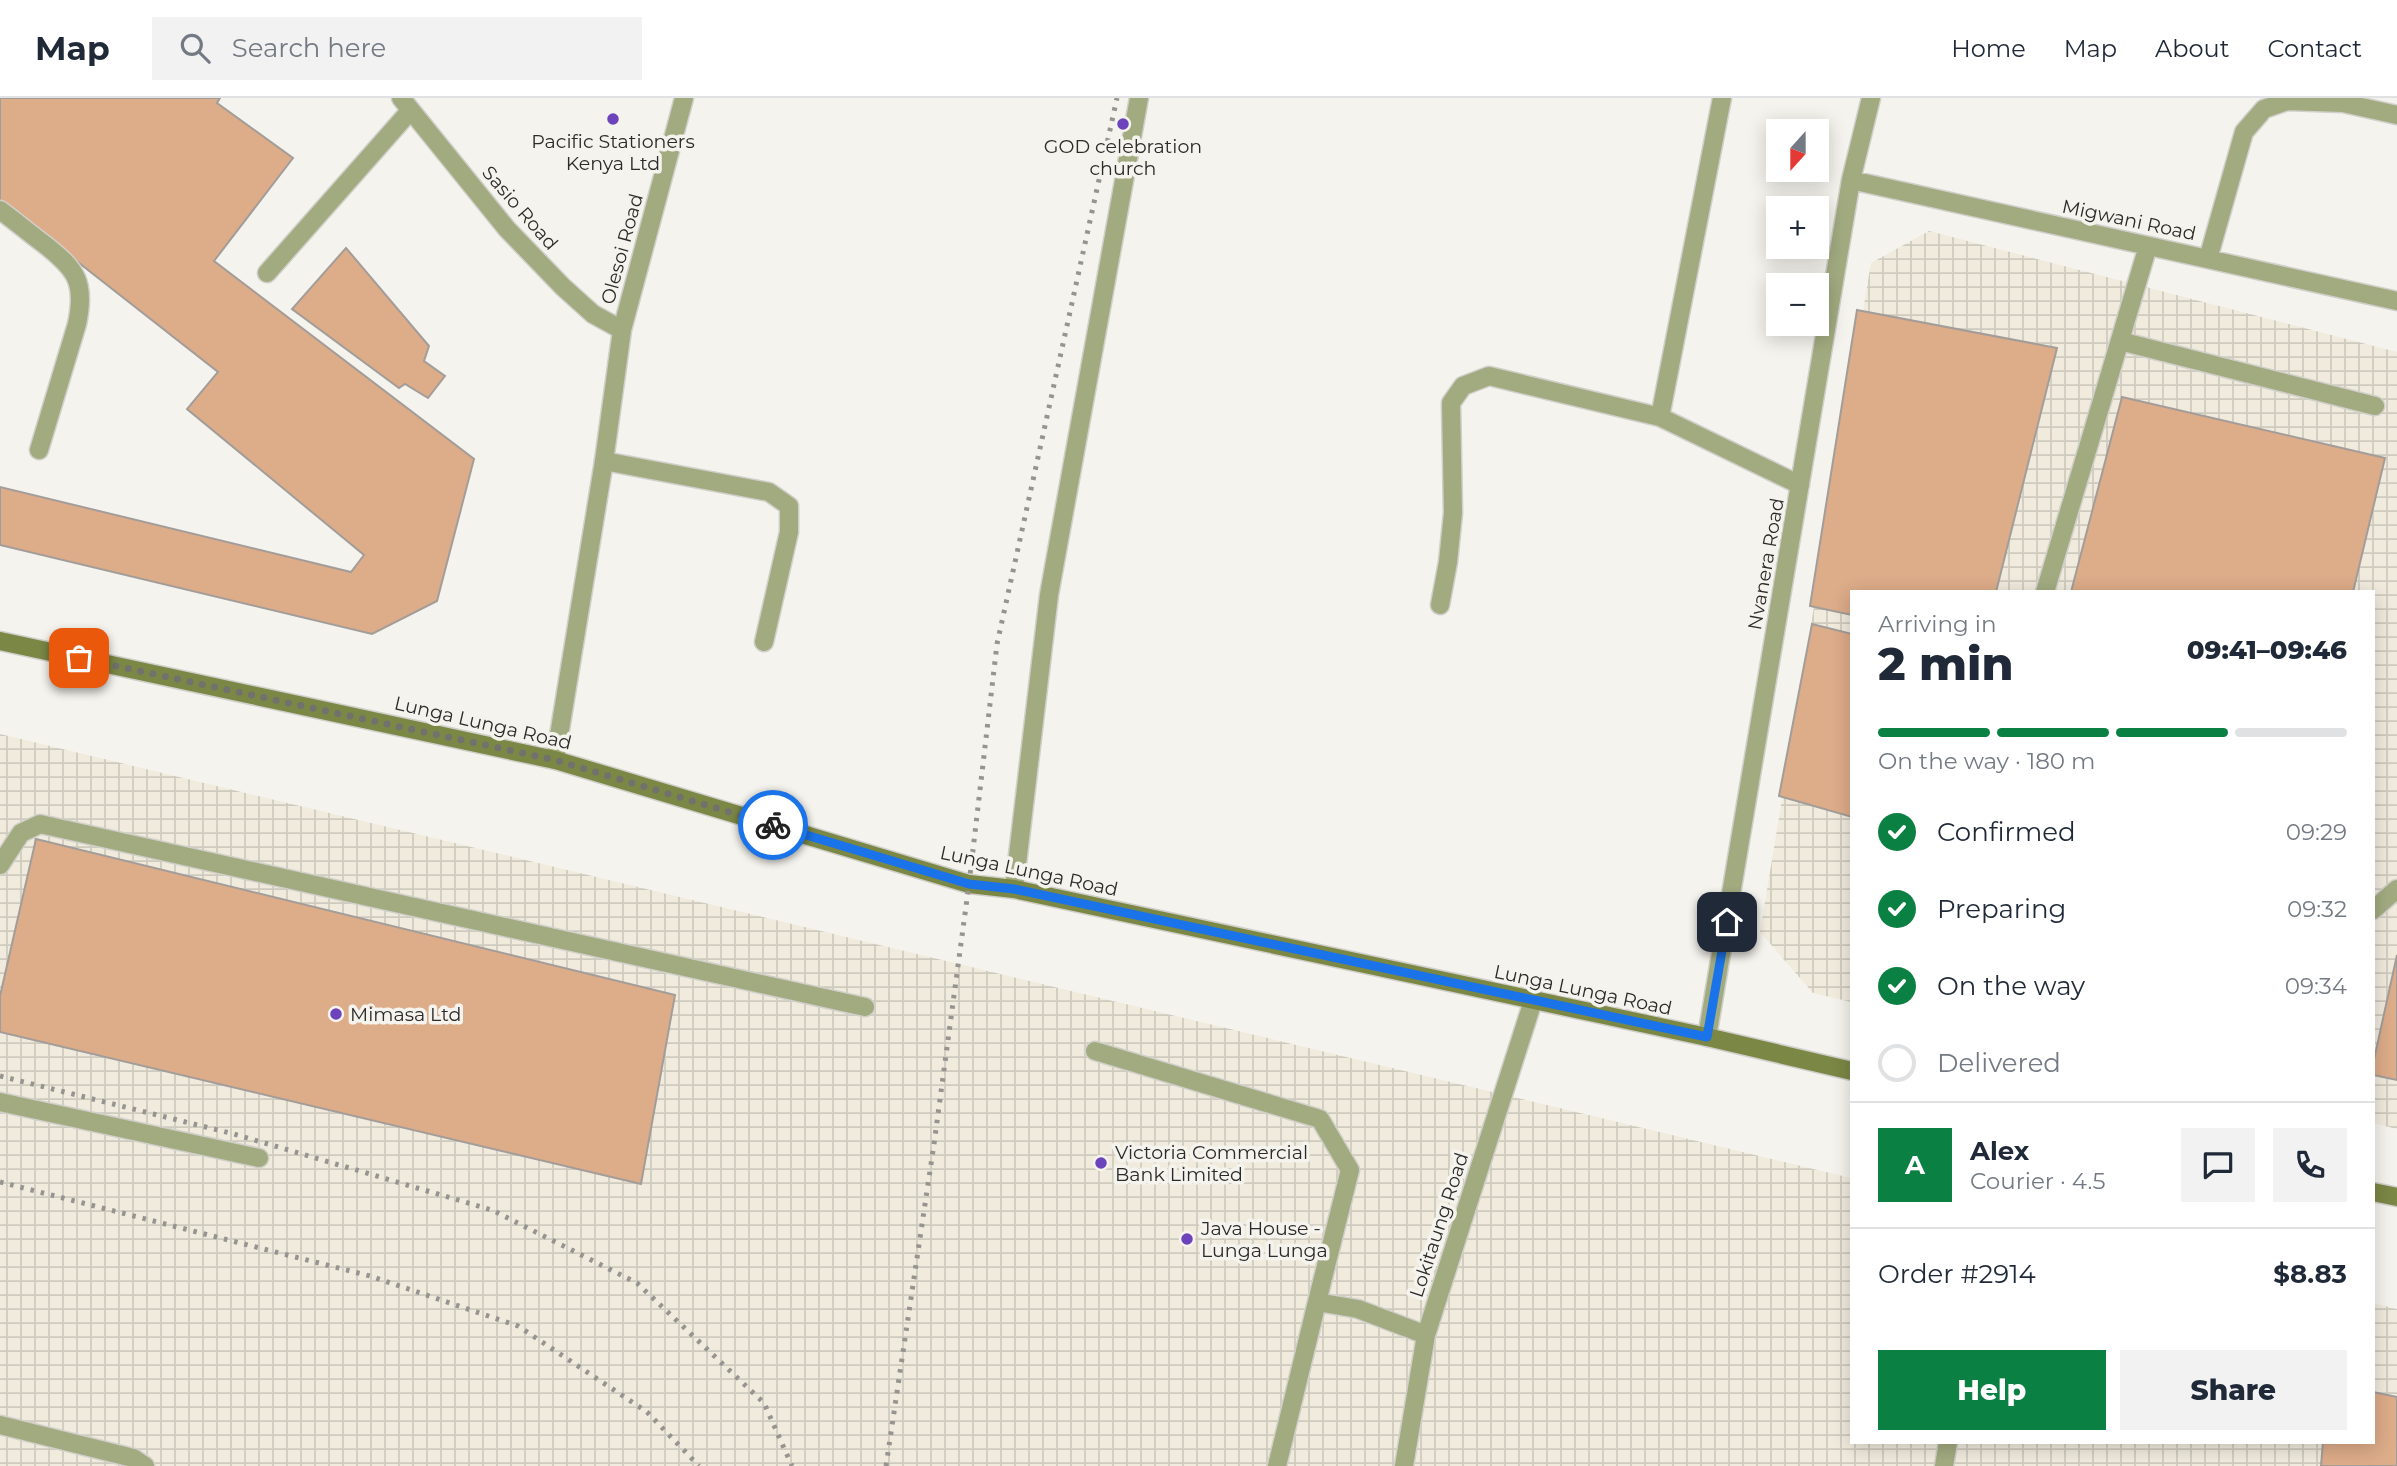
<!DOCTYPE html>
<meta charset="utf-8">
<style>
:root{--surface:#fff;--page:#f2f2f3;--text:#1f2937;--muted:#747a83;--line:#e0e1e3;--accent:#0b8043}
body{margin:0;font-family:Montserrat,sans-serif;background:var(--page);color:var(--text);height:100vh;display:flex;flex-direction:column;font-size:26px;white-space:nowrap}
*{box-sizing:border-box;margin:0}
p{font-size:23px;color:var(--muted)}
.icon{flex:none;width:38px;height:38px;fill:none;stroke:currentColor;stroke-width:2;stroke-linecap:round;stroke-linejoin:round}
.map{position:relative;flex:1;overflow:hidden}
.sheet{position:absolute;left:1850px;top:492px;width:525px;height:854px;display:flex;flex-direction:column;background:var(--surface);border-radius:0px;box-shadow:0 4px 18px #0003}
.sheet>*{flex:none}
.needle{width:46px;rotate:201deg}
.fabs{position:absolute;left:1766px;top:21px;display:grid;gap:14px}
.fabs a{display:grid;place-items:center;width:63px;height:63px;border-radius:0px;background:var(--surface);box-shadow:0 4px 18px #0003;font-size:35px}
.pin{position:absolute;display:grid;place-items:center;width:60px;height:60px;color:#fff;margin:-30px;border-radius:14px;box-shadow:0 4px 10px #0006}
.courier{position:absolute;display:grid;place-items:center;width:70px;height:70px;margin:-35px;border:5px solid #1a73e8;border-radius:50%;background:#fff;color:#222;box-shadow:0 2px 9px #0007}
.overview em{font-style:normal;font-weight:800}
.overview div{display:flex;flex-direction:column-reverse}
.overview{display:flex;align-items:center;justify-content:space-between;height:119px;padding:0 28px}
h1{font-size:46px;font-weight:800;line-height:52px}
.bar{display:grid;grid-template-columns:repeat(4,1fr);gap:10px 7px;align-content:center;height:84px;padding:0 28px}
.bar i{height:9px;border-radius:5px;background:var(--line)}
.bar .on{background:var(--accent)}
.bar p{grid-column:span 4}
.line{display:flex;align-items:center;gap:18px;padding:0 28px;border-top:2px solid var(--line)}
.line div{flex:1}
.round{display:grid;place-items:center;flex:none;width:74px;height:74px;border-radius:0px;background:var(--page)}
ol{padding:0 28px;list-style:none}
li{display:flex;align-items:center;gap:21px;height:77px}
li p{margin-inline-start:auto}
li .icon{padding:7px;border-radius:50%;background:var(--accent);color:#fff;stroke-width:4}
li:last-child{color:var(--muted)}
li i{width:38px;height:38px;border:4px solid var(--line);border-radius:50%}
.button{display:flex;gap:14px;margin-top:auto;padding:14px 28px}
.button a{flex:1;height:80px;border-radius:0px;background:var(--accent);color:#fff;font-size:28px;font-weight:800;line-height:80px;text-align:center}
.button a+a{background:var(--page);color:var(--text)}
header{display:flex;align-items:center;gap:42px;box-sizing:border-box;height:98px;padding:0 35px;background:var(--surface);border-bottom:2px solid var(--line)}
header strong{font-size:33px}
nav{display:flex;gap:38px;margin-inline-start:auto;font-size:24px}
.search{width:490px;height:63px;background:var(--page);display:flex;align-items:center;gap:18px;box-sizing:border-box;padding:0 24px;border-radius:0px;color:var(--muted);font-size:26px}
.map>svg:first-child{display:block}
</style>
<header>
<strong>Map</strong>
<div class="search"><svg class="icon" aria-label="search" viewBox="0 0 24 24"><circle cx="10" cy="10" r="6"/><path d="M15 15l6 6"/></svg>Search here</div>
<nav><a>Home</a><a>Map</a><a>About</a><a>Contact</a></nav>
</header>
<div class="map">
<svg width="2397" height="1368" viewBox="0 0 2397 1368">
<defs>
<pattern id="industrial-grid" width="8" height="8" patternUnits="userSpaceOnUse" patternTransform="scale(1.75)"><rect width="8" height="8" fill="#f0ebdd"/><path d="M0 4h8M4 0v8" fill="none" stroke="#cecabe"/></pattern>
</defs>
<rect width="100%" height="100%" fill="#f5f3ed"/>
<path fill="url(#industrial-grid)" d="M1929,133L2397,254V1031L2373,1025V494H1852L1851,904L1813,895L1760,834L1871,165Z
M0,636L1851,1080L1852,1344H2373V1205L2397,1211V1368H0Z"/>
<path fill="#ddac89" stroke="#a39d9a" stroke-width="2" d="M0,0H220L217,5L293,60L214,163L474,361L437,503L372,536L0,447V389L351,474L364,457L187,311L218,274L0,103Z
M346,150L429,248L424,263L445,278L428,300L405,286L399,290L292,211Z
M1857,212L2057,250L1996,494H1852V517L1810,508Z
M2122,299L2385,360L2353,494H2071Z
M1812,526L1852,536V719L1779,698Z
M36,741L675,897L641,1086L0,934V898Z
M2397,857V982L2373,977V966Z
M2373,1294L2397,1299V1368H2321L2323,1344H2373Z"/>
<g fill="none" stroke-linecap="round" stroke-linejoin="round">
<defs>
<path id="service" d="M1851,82L2397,203
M0,112C15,123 29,135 44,146C76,171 86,184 77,226L39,352
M2208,161L2244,34L2264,11L2287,3L2343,5L2397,17
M2120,243L2375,308
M1660,319L1722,0
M604,363L769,394L789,408V434L764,544
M2045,494L2148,148
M1440,507L1448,464L1453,415L1451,305L1463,288L1489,278L1660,319L1800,387
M0,767L21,735L40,726L865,909
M2373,812L2397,791
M1707,939L1851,82L1871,0
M1095,953L1320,1021L1350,1072L1317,1204L1358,1211L1426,1237
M0,1004L259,1060
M0,1327L133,1360L145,1368
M1277,1368L1317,1204
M1404,1368L1426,1237L1533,903
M1944,1368L1948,1344"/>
<path id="minor" d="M401,0L507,131L563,189L593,216L622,232
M267,175L410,13
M555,662L604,363L622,232L684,0
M1014,791L1049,497L1139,0"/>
<path id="secondary" d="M0,543L555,662L969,786L1014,791L1707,939L1852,973
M2373,1094L2397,1099"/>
</defs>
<use href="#service" stroke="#d1cfca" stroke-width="21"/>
<use href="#minor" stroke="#d1cfca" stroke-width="21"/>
<use href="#secondary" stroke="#d1cfca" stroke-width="21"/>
<use href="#service" stroke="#a2ab80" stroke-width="18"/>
<use href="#minor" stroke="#a2ab80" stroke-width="18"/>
<use href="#secondary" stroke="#7b8745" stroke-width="18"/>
<path stroke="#969490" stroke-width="5" stroke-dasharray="3.5 7" stroke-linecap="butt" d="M0,978L234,1036L492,1112L637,1185L764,1305L792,1368
M0,1084L370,1178L518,1228L647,1314L699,1368
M886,1368L934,1046L969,786L997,546L1117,0"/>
</g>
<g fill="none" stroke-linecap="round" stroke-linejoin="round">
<path stroke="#72716e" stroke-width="7" stroke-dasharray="0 12.6" d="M79,560L555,662L773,727"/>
<path stroke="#1a73e8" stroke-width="9" d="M773,727L969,786L1014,791L1707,939L1727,824"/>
</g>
<g fill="#6d43bb" stroke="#f5f3ed" stroke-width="2.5">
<circle cx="613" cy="21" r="7"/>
<circle cx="1123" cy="26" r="7"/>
<circle cx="336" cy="916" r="7"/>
<circle cx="1101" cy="1065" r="7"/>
<circle cx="1187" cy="1141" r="7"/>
</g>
<g text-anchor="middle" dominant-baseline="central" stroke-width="7" stroke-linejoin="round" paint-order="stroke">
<g font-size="19" fill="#2c2b29" stroke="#f5f3ed" text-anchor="start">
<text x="613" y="43" text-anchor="middle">Pacific Stationers<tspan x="613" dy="22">Kenya Ltd</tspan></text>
<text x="1123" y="48" text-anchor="middle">GOD celebration<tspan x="1123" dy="22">church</tspan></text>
<text x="350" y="916">Mimasa Ltd</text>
<text x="1115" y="1054">Victoria Commercial<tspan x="1115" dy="22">Bank Limited</tspan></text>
<text x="1201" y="1130">Java House -<tspan x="1201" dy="22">Lunga Lunga</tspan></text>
</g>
<g font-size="19" fill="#2c2b29" stroke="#f5f3ed">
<text transform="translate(520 110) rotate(49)">Sasio Road</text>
<text transform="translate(2129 122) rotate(12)">Migwani Road</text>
<text transform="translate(622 151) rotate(-75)">Olesoi Road</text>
<text transform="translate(1766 466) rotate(-80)">Nvanera Road</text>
<text transform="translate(483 625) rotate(13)">Lunga Lunga Road</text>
<text transform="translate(1029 773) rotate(12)">Lunga Lunga Road</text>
<text transform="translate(1583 892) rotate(12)">Lunga Lunga Road</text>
<text transform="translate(1439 1127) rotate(-72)">Lokitaung Road</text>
</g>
</g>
</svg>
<div class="fabs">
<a><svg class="needle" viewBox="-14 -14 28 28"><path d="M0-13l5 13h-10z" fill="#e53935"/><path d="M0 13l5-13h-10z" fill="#747a83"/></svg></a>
<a>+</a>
<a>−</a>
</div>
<div class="pin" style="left:79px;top:560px;background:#ea580c"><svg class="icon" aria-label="bag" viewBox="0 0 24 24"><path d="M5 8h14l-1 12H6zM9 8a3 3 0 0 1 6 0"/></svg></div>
<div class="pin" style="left:1727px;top:824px;background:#1f2937"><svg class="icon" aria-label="home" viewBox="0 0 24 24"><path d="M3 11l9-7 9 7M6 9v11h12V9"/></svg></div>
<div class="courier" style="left:773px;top:727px"><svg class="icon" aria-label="bike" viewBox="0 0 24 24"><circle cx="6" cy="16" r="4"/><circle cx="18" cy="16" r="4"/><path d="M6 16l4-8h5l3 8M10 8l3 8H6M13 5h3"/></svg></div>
<section class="sheet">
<div class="overview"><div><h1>2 min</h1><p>Arriving in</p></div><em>09:41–09:46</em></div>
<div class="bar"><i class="on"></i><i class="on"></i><i class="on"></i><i></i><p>On the way · 180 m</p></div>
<ol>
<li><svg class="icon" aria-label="check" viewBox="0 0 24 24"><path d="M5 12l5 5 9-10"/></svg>Confirmed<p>09:29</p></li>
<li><svg class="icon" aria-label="check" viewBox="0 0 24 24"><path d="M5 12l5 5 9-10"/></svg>Preparing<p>09:32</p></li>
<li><svg class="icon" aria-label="check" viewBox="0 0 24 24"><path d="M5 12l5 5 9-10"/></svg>On the way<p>09:34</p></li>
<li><i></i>Delivered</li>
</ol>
<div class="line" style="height:126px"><b class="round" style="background:var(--accent);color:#fff">A</b><div><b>Alex</b><p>Courier · 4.5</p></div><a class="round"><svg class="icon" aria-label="chat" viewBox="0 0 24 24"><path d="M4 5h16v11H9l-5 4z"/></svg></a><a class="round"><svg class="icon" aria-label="phone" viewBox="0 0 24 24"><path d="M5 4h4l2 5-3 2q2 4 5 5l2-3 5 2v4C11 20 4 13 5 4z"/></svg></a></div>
<div class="line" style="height:91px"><div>Order #2914</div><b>$8.83</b></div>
<div class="button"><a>Help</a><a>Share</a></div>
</section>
</div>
